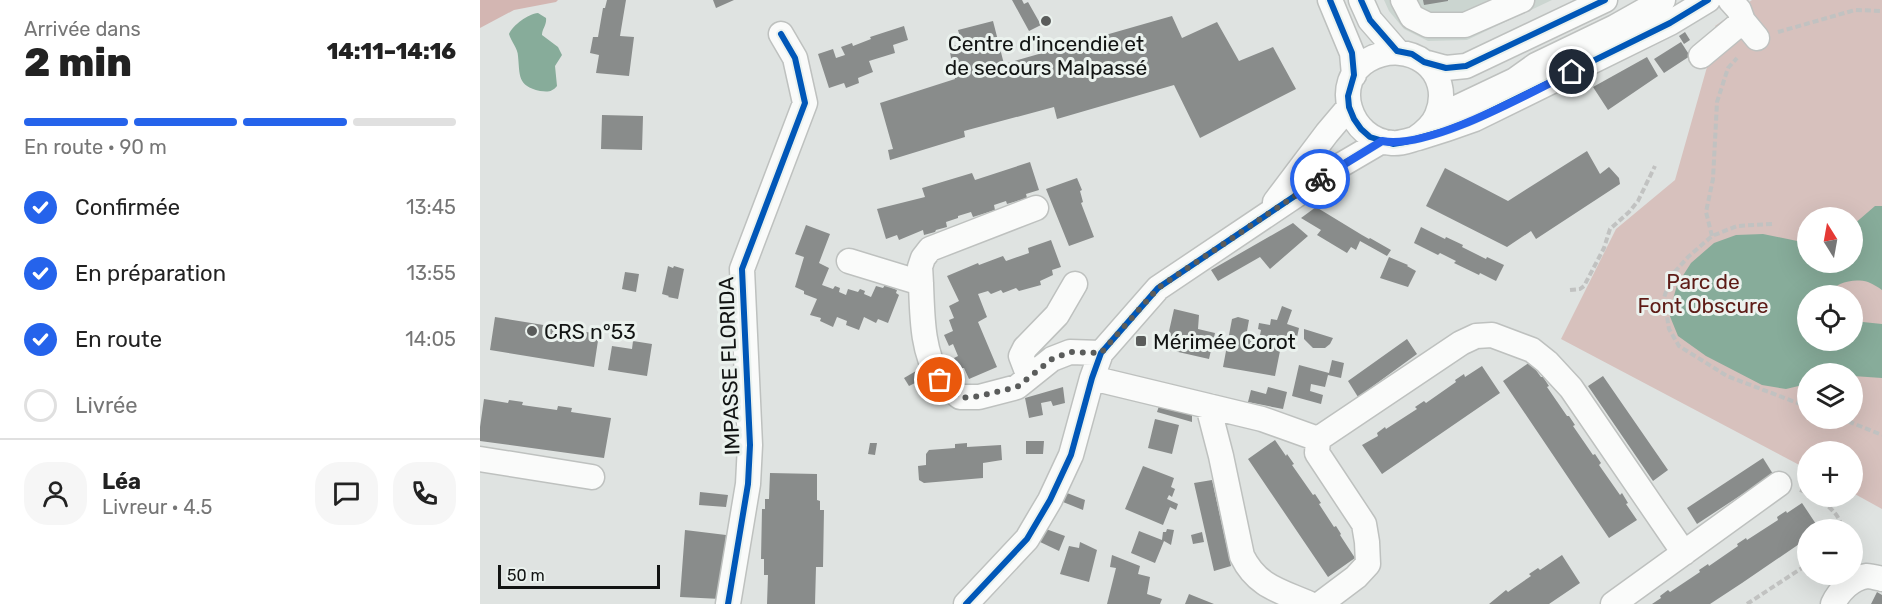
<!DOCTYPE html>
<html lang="fr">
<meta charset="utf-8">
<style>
:root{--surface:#fff;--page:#f6f6f6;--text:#222;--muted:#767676;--line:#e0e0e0;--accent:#2563eb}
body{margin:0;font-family:Rubik,sans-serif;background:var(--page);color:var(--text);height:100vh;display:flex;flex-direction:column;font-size:22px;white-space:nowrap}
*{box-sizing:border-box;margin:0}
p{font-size:20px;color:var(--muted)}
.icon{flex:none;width:33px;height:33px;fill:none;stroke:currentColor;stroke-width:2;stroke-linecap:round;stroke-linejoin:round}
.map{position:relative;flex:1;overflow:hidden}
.drawer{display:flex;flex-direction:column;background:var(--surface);width:480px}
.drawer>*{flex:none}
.needle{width:39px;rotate:349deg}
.fabs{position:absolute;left:1317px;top:207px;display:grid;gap:12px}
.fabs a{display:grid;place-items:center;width:66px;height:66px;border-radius:50%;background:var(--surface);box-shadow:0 6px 24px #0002;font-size:30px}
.scale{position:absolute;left:18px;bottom:15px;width:162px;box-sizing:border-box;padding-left:6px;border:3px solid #121413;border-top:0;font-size:16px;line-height:21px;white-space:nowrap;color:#121413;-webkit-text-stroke:4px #ebf2ee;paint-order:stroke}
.pin{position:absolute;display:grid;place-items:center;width:51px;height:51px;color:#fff;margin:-26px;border:3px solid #fff;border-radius:50%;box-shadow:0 2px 6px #0007}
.courier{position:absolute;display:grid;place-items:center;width:60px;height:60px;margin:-30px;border:4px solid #2563eb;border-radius:50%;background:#fff;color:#222;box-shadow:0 2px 8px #0007}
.headline em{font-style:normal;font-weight:800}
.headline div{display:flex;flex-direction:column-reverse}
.headline{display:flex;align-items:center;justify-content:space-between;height:102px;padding:0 24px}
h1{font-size:39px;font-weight:800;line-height:45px}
.bar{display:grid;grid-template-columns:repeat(4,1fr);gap:9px 6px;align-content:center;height:72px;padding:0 24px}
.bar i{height:8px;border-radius:4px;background:var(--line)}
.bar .selected{background:var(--accent)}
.bar p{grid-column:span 4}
.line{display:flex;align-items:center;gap:15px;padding:0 24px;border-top:2px solid var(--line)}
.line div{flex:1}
.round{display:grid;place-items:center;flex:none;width:63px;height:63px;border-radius:24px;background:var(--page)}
ol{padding:0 24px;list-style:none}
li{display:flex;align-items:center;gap:18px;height:66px}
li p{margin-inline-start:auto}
li .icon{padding:6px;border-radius:50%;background:var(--accent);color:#fff;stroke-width:4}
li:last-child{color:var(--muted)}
li i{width:33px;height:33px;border:3px solid var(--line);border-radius:50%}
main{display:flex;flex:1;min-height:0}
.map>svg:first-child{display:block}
</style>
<main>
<section class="drawer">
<div class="headline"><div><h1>2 min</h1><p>Arrivée dans</p></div><em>14:11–14:16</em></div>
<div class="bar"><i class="selected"></i><i class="selected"></i><i class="selected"></i><i></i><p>En route · 90 m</p></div>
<ol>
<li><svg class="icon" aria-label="check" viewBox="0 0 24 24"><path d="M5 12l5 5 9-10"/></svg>Confirmée<p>13:45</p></li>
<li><svg class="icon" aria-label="check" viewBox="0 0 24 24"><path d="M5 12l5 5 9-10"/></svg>En préparation<p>13:55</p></li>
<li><svg class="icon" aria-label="check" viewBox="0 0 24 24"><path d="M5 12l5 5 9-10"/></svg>En route<p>14:05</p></li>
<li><i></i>Livrée</li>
</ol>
<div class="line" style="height:108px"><a class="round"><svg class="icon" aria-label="person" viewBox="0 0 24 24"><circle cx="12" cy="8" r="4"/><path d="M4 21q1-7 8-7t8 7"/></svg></a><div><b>Léa</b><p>Livreur · 4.5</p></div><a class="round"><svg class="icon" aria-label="chat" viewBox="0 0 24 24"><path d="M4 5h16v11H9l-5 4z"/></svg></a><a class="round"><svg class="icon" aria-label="phone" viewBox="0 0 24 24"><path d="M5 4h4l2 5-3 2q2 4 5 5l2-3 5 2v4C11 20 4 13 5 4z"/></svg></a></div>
</section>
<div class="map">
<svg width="1402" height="604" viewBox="0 0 1402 604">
<rect width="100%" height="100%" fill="#dfe3e1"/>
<path fill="#cbd5d0" d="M904,0H1072L987,40L948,41L924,29L909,11Z"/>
<path fill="#d7c1bd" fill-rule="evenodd" d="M1272,0H1402V509L1373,493L1372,452H1328L1327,469L1081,339L1136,229L1195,180L1227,67L1221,56L1239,32L1235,26ZM1328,218H1372V262H1328ZM1328,296H1372V340H1328ZM1328,374H1372V418H1328Z"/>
<path fill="#d3b6b2" d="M0,0H78L76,2L34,10L0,28Z"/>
<path fill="#87ac9a" d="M58,13L66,18C67,25 62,29 62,35L78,47L82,55L75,66L77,86C72,92 68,92 60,91C37,86 40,75 38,56C38,49 31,41 29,34C33,25 48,14 58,13Z
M1395,206H1402V290C1398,287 1393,284 1388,282C1374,278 1355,282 1348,295L1328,296V340H1372L1373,321L1402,324V378L1373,376L1372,374H1328L1327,384L1306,389L1282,385L1226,356L1198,336L1189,314L1197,285L1211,263L1234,243L1256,235L1283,234L1327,243L1328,262H1372L1373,225Z"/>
<path fill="#898c8b" d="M127,0H146L140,36L154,37L149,76L116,73L119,55L110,53L113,37H118L123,8H125Z
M233,0H254L236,8Z
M532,0H542L544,4L548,2L561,25L549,31Z
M943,0H968V1L944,5Z
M692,16L702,38L737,22L759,61L793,47L816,89L720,138L694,85L577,119L574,107L484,131L485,137L410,160L408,150L413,149L400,103L475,79L469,47L482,44L478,30L513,21L524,64Z
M424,26L428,40L413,45L415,53L389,61L393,72L378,78L379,83L366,88L364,83L349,88L338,54L353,49L356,58L365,55L361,47L372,43L373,46L391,39L390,37Z
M1205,32L1210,40L1204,44L1199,36Z
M1201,42L1210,56L1184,73L1174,59Z
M1167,57L1178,76L1128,110L1113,87Z
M122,115L163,116L162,150L121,149Z
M1107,151L1120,174L1129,167L1139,178L1140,184L1056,239L1051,231L1027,247L946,206L965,168L1028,201Z
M550,162L559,190L546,194L547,198L527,204L526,201L514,205L515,210L493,217L491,212L478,216V218L466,222L467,227L456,230L455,232L444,235L443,230L419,240L417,235L406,239L397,209L445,197L442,188L492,173L495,180Z
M597,178L602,190L600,191L603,202L601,203L614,237L589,246L566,189Z
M836,207L882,235L889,239L890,238L911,250L907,256L880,241L876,250L871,247L867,253L837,235L841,230L821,218Z
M813,223L828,236L790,269L780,257L738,281L731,270Z
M326,225L350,234L339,263L349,268L342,285L353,289L355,286L360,288L359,292L366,295L368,289L378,292L380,289L385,291L384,294L391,297L396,286L403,288L405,285L417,290L416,293L419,295L408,323L398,319L396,323L384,317L379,330L366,325L367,321L357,317L353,327L340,321L341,318L330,315L337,299L324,294V291L315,287L324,257L315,254Z
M941,227L965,239L966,237L983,245L982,247L1006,259L1007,257L1024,265L1016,281L1000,273L999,275L974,263L976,261L960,253L958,255L934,243Z
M571,240L581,267L572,270L573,275L560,281L561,285L539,291L536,288L523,293L521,290L511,294L508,291L498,294L507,317L498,322L517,367L489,379L484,368H480L474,358L478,356L473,344L469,346L464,335L473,331L469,320L474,318L469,306L479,301L467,276L498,263L499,265L523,256L526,261L549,253L548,248Z
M909,257L928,265L927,266L936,271L928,287L900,278Z
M188,266L193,268L194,266L204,269L198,299L188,297L189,296L182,294Z
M145,272L159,274L156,292L142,289Z
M802,306L812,310L807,324L819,328L816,342L812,341L811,348L801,346L795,376L743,367L752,319L758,317L769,320L767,331V333H771L770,340L782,342L783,336L780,335L781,330L778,329L779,323L790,325L791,319L797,320Z
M694,309L719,315L718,329L735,333L729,359L685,349Z
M15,317L119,334L114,367L10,350Z
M824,329L853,338L850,344L845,348H833L824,339Z
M927,339L937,354L878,397L868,381Z
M153,341L172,344L167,376L128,370L132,346L152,349Z
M852,360L864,363L861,378L848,375L845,387L831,384L830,391L843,395L841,404L812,396L819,365L849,373Z
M1050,362L1061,377H1063L1069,386L1067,387L1087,416H1089L1095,425L1093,426L1113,455L1115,454L1121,463L1119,465L1140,495L1142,493L1148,503L1146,504L1157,520L1129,538L1023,381Z
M1002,366L1020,393L902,474L882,445L898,436L897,433L905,427L906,429L937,409L935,407L944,401L946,403L976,382L975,380L984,374L985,377Z
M436,371L441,380L429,386L424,378Z
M1123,376L1188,470L1173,481L1108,386Z
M583,387L585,403L573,406L571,401L561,403L563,415L549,418L545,398Z
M788,387L807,392L803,409L768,402L771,390L786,394Z
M4,399L28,403L29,400L43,402L42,405L77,410L78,406L92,408L91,412L131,418L124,458L0,441V427Z
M679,406L712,414V422L677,412Z
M675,419L699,425L692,454L668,448Z
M795,440L806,456L807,454L814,464L812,465L833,495L835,494L841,503L839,504L854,527L856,526L861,534L860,535L875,558L848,577L768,459Z
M546,441H564L563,454H546Z
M390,443H397L395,455L388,454Z
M487,443V447L521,445L522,460L503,463V478L444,483L439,480L438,466L446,465V454L449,450L475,448V444Z
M1283,458L1293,474L1217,524L1207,508Z
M663,466L694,478L691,487L695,489L692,497L689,495L687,499L698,504L696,510L690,507L683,525L645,509Z
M290,473L337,474V500L340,501V510H344L343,567H336L335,604H287L288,575H284V559H281L282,509H285V499H289Z
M732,480L751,566L734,571L714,483Z
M220,492L248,495L246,507L219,505Z
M587,493L605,500L603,510L583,502Z
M1322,503L1340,530H1328V538L1262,583L1230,604H1172L1181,598L1180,596L1188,590L1190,592L1220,572L1219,570L1228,564L1229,566L1258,546L1257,544L1266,538L1267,540L1298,520L1297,517L1306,511L1307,513Z
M566,529L585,536L579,551L558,541Z
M687,529L694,530L691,545L684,541L675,563L651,553L659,531L682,540L683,532H686Z
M205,530L246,535L241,599L200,597Z
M722,532L724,542L713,544L711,535Z
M600,542L617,550L609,582L580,574L589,546L599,548Z
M632,555L660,566L658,574L670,577L667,594L682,599L680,604H627L636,568L630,567Z
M1082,555L1100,583L1069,604H1009L1026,590L1028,592L1051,576L1049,574L1058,568L1060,570Z
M1397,592L1402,595V604H1391Z
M709,594L734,604H705Z"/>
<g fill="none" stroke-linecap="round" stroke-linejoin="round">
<defs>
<path id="minor" d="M850,0L872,53L874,75
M881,0L890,20L917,51
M923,0L932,17L948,25H985L1042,0
M1250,0L1259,10L1263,21L1277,38
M1221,56L1263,21
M944,62L966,68L986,66L1125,0
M957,117L1035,80L1056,65L1135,27L1183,0
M936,138C945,132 953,125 957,115C975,71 929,37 888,60C851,81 869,140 912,143C921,144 930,140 938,138C958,132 976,126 995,119L1190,23L1228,0
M795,202L847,133L869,107
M556,208L450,249L443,258L440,267C443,304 439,346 459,378C464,385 473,391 480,397H499L537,387L572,359L590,352L621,353
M369,261L441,283
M549,377L541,356L545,348L577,315L595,284
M612,378L782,419L838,439L837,453L884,524L887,542L888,564L876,577L840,604
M728,406L741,456L762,556C777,587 801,591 830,604
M838,439L981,343L996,336L1012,335L1052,350L1067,362L1091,388L1204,553
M0,459L112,477
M248,604L268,484L270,445L262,269L325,103L315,58L301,34
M486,604L547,539L570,500L591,455L612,378L621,353L678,288L861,165L902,141
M1133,604L1299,484
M1353,604C1359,591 1372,578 1387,576C1391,576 1398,578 1402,579"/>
</defs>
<use href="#minor" stroke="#bec1bf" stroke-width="27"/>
<path stroke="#c1c2c1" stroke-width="4" stroke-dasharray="6 3" stroke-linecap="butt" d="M1298,32L1375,10L1402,11
M1292,224L1257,226L1232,236L1208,257L1191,276L1184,298L1189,329L1199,346L1247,376L1328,407
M1232,236L1226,212L1233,179L1237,102L1248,68L1257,58
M1090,290L1100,289L1104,286L1124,248L1130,229L1149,212L1158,201L1175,166
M1360,418L1402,435
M1320,490L1328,493
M1334,496C1346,504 1361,514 1362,530
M1267,604L1328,564"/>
<use href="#minor" stroke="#fafbfa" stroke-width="24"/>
<defs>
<path id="cycleway" d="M850,0L872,53L874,75L868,96L869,107L874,119L881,129L890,137L913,144L925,142L964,131L995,119L1190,23L1228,0
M881,0L890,20L917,51L932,54L944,62L966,68L986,66L1125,0
M248,604L268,484L270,445L262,269L325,103L315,58L301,34
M486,604L547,539L570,500L591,455L612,378L621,353L678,288L861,165L902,141"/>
</defs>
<use href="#cycleway" stroke="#ebf2ee" stroke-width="10"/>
<use href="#cycleway" stroke="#0057b8" stroke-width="6"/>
</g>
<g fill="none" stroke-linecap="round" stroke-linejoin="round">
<path stroke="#5a5c5b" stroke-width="6" stroke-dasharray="0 10.8" d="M460,380L480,398L500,396L537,387L572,359L590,352L621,353L678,288L840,179"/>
<path stroke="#2563eb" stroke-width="8" d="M840,179L902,141C949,150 1047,94 1092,72"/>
</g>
<g fill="#5a5c5b" stroke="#ebf2ee" stroke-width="2">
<circle cx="566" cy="21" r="6"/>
<circle cx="52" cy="331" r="6"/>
<rect x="655" y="335" width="12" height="12" rx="3"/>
</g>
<g text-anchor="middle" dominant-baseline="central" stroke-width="6" stroke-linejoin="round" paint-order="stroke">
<g font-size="21" fill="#121413" stroke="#ebf2ee" text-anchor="start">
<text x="566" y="43" text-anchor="middle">Centre d'incendie et<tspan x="566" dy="24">de secours Malpassé</tspan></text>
<text x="64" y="331">CRS n°53</text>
<text x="673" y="341">Mérimée Corot</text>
</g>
<g font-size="21" fill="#5e1b16" stroke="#ebf2ee">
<text x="1223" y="281">Parc de<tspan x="1223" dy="24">Font Obscure</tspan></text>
</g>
<g font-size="21" fill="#121413" stroke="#ebf2ee">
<text transform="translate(249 366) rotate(-92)">IMPASSE FLORIDA</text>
</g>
</g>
</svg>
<div class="fabs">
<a><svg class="needle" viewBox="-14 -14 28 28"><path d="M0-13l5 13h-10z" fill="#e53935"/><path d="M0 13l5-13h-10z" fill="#767676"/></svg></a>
<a><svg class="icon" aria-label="locate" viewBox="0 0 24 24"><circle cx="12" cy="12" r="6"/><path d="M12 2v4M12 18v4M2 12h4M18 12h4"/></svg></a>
<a><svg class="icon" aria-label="layers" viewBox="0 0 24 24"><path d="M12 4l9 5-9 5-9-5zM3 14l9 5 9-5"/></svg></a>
<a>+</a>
<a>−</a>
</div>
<div class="scale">50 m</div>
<div class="pin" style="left:460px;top:380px;background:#ea580c"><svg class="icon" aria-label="bag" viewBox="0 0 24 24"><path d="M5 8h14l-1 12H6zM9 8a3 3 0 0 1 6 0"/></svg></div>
<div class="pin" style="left:1092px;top:72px;background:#1f2937"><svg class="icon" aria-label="home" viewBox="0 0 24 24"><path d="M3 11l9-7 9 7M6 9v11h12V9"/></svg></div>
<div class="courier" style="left:840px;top:179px"><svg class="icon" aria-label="bike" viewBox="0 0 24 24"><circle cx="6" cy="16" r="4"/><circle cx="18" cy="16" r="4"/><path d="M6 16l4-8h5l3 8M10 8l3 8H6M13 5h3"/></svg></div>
</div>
</main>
